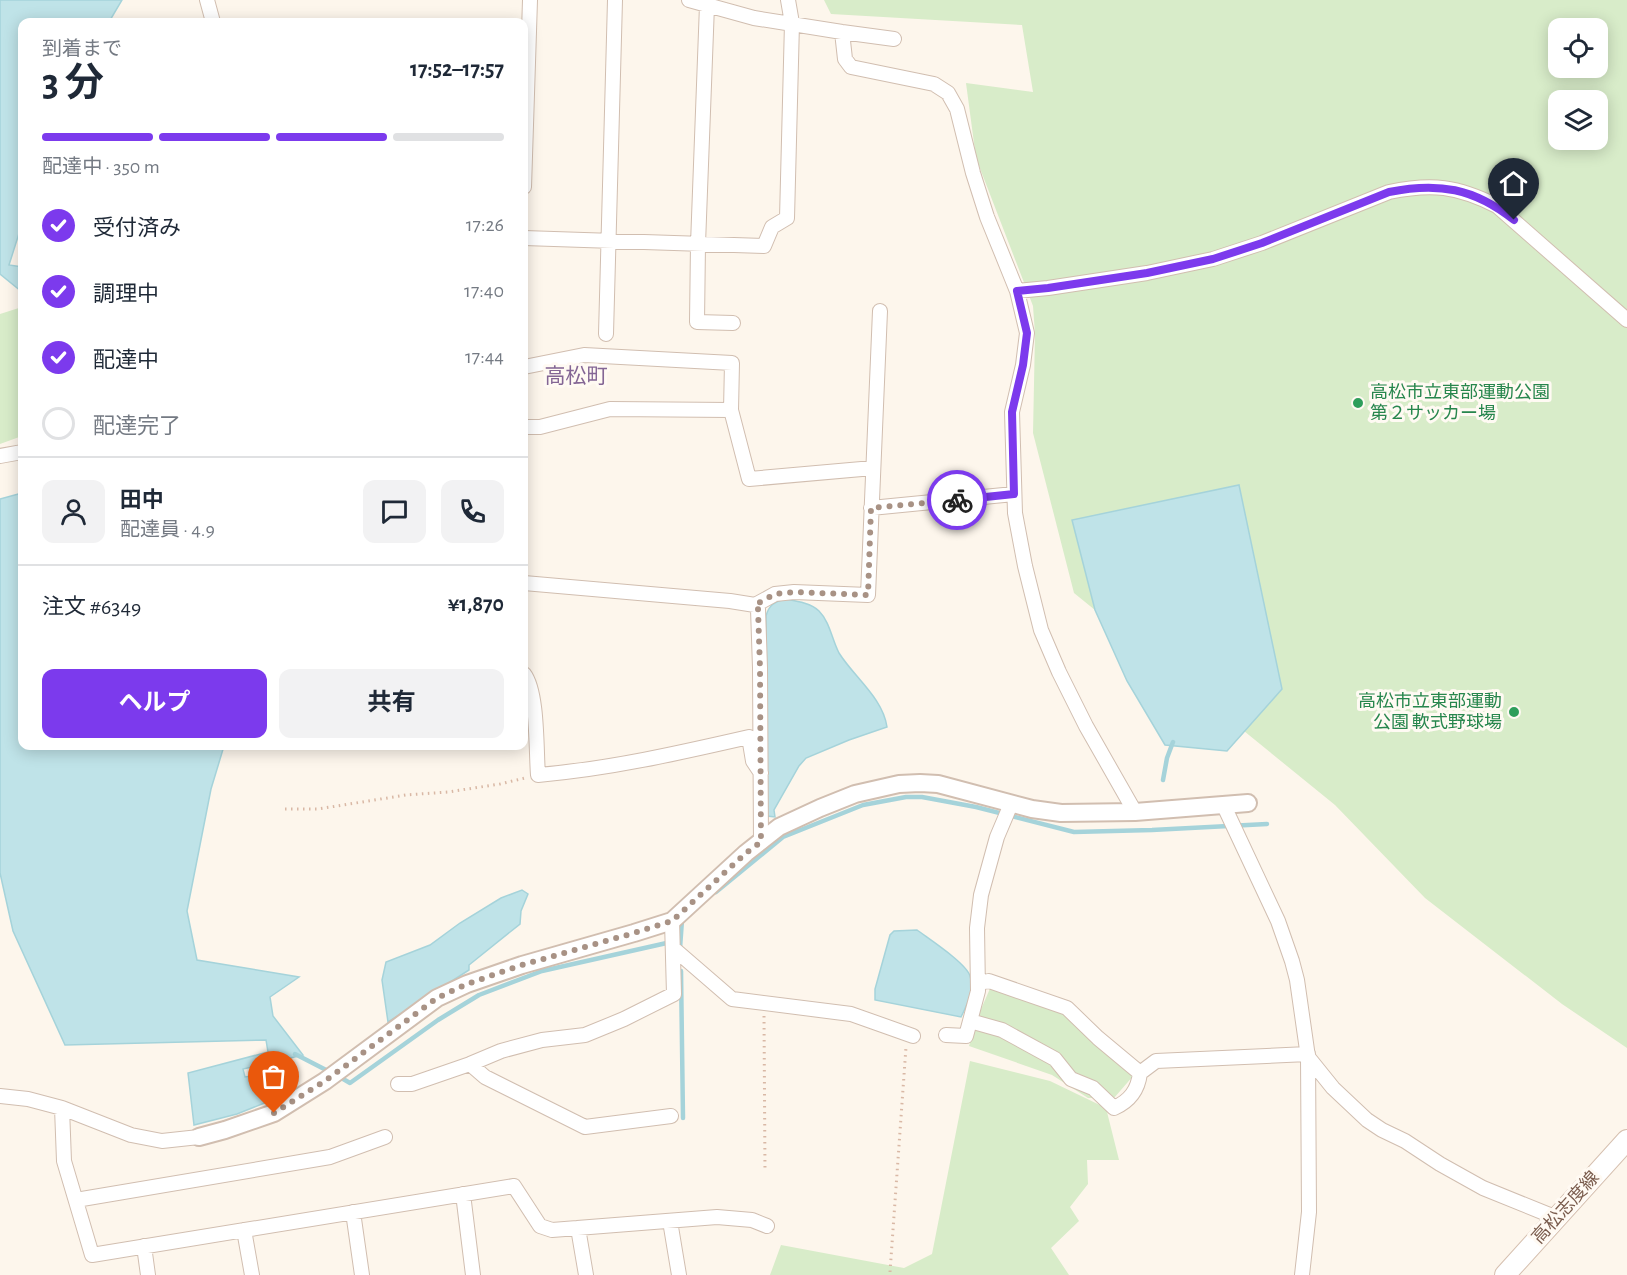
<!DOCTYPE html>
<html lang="ja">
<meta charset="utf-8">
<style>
:root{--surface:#fff;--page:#f2f2f3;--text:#1f2937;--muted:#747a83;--line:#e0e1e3;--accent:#7c3aed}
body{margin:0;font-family:"Alegreya Sans","Noto Sans JP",sans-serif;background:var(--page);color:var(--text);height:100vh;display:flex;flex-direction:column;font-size:22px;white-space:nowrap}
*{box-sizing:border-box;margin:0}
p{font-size:20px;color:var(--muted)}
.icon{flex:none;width:33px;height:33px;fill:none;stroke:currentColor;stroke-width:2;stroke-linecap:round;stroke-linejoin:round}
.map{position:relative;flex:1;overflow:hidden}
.details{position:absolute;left:18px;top:18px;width:510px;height:732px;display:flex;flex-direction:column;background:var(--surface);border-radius:12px;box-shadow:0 3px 15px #0003}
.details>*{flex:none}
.controls{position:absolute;left:1548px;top:18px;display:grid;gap:12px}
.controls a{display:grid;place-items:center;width:60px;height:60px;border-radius:12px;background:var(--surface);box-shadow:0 3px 15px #0003;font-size:30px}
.pin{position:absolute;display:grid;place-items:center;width:51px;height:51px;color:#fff;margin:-62px -26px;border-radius:50% 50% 50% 0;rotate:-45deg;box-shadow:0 0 6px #0007}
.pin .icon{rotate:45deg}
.courier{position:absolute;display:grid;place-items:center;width:60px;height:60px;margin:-30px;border:4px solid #7c3aed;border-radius:50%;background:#fff;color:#222;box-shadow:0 2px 8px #0007}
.headline em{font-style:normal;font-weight:700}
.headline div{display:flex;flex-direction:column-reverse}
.headline{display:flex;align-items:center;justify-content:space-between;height:102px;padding:0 24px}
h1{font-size:39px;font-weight:700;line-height:45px}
.bar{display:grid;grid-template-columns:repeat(4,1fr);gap:9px 6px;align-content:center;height:72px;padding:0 24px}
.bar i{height:8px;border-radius:4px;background:var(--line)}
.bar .current{background:var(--accent)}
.bar p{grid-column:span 4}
.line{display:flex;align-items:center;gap:15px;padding:0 24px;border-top:2px solid var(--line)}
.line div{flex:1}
.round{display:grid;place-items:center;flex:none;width:63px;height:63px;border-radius:12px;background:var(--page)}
ol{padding:0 24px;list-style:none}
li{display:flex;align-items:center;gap:18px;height:66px}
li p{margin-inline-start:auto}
li .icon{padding:6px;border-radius:50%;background:var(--accent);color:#fff;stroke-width:4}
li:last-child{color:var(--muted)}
li i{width:33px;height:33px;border:3px solid var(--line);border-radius:50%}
.button{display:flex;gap:12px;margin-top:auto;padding:12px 24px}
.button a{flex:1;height:69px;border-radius:12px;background:var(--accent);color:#fff;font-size:24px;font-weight:700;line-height:69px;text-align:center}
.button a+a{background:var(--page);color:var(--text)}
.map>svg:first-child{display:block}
</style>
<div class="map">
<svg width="1627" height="1275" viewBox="0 0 1627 1275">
<rect width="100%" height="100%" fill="#fdf6ec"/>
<path fill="#d8ecc9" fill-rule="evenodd" d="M824,0H1627V1048L1562,1004L1425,898L1335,805L1074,593L1033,433L1035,334L1033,306L976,158L966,83L1033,92L1022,25L831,14ZM1558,28H1598V68H1558ZM1558,100H1598V140H1558Z
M22,307V436L0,444V314Z
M992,984L1063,1010L1134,1075L1114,1098H1088L1052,1075L969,1046L978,1016Z
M970,1061L1050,1081L1106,1108L1119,1160H1087L1088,1184L1070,1207L1079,1221L1051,1248L1069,1275H770L781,1245L904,1268L932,1254Z"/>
<path fill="#bfe3e8" stroke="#a5d3da" stroke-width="1.5" d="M0,0H122L109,22H22V224L9,265L22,267V292L0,274Z
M1239,485L1282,689L1227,751L1165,745L1127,681L1095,610L1072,520Z
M22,493V746H224L211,789L187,911L197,960L299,977L270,997L273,1016L303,1055L243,1069L245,1077L264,1074L267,1102L237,1114L194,1125L188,1073L268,1052L266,1040L65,1045L13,931L0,873V499Z
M785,599C796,601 811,603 819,611C830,622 832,640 839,653C854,677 883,698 887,727L849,740L806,758L799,766L774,810L775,817L767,816L766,616C769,605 774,602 785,599Z
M522,890L528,894L521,911L520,924L469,965V970L388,1022L382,980L386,962L430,945L460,923L501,898Z
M917,930C929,939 966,963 970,976C975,989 967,1005 961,1017L875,1000V989L890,935L894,931Z"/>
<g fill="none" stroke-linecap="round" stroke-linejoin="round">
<path stroke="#a5d3da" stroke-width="4.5" d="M1163,780L1167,758L1173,742
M716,892L783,837L863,805L906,797H922L976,807L1074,832L1152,830L1267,824
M680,948L682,920
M681,971L683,1118
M295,1054L330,1072
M338,1076L350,1083L438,1020L479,995L542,971L680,940"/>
<defs>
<path id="minor" d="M207,0L213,22
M689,0L754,18L842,32L894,39
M707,5L698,244L697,322L733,323
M842,32L845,59L851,67L934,84L948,93L957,109L973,173L987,217L1017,291L1027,333L1023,365L1012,412L1015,513L1025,566L1041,630L1059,672L1086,726L1135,812
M524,187L530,0
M524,238L764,246L772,227L787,218L792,23L788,0
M1017,291L1048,288L1147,273L1213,259L1262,243L1389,192C1432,183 1457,186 1497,206L1627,320
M606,334L615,0
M524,367L584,355L732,363L731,410
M524,427H540L610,409L731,410L749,479L873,468
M0,456L22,452
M871,508L1014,494
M524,583L730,601L755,605L775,594L794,592L868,595L880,311
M755,605L758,609L760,668L761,842
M524,674C538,692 536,750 538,775C609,769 679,753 749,737L753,761L761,773
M1224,806L1278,921L1292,961L1297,980L1308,1057L1309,1212L1302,1275
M673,948L732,999L851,1014L913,1036
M978,983L989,981L1067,1008L1098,1038L1140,1073
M970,1021L1002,1030L1055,1059L1071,1079L1093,1088L1114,1108C1130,1101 1138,1090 1140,1073L1156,1061L1308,1054
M946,1035L966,1036L978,991L977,928L981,895L997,837L1011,804
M1308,1057L1333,1088L1367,1120L1382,1130L1405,1141L1440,1164L1483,1188L1557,1218
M470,1064L485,1077L585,1127L671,1116
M398,1084H412L470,1064L501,1051L542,1040L585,1035L624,1019L674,994L672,921
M0,1096L28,1099L62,1108L131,1135L162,1141L199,1137
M62,1108L64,1161L92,1255L514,1186L540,1226L552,1230L717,1217L752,1220L767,1226
M463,1194L473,1275
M76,1200L330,1157L385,1137
M353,1212L362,1275
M670,1221L679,1275
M578,1228L586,1275
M244,1230L252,1275
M144,1246L148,1275"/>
<path id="tertiary" d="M199,1137L225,1130L274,1113L325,1081L437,998L467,984L522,965L634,933L672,921L746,853L779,827L820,808L855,794L899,784L920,783L938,784L1032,809L1061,813L1135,812L1248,803"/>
<path id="secondary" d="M1505,1275L1627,1140"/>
</defs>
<use href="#minor" stroke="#d1beb0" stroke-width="16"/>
<use href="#tertiary" stroke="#d1beb0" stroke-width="20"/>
<use href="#secondary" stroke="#d6c0b0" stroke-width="22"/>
<path stroke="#d9b8a5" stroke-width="3" stroke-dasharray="1.5 4.5" stroke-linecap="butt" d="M285,809H318L406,795L448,792L500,784L525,778
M764,1016L765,1172
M890,1272L906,1047"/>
<use href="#minor" stroke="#fff" stroke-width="14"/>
<use href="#tertiary" stroke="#fff" stroke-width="16"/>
<use href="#secondary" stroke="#fff" stroke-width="20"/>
</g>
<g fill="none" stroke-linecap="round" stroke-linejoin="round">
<path stroke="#a89285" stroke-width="6" stroke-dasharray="0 10.8" d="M274,1113L325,1081L437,998L467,984L522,965L634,933L672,921L746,853L761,842L760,668L758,609L755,605L775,594L794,592L868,595L871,508L957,500"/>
<path stroke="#7c3aed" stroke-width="8" d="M957,500L1014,494L1012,412L1023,365L1027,333L1017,291L1048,288L1147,273L1213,259L1262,243L1389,192C1438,182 1474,188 1514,220"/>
</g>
<g fill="#2e9e5b" stroke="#fffaf3" stroke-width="2">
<circle cx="1358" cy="403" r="6"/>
<circle cx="1514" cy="712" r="6"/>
</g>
<g text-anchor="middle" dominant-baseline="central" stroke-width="6" stroke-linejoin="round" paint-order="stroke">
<g font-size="18" fill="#27864d" stroke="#fffaf3" text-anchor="start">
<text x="1370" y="393">高松市立東部運動公園<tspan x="1370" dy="21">第２サッカー場</tspan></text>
<text x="1502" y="702" text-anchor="end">高松市立東部運動<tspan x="1502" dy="21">公園 軟式野球場</tspan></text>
</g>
<g font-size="18" fill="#7a5c4d" stroke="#fffaf3">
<text transform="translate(1566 1208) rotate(-48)">高松志度線</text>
</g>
<g font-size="21" fill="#846695" stroke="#fffaf3">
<text x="576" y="376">高松町</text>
</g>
</g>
</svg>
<div class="controls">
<a><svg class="icon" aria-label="locate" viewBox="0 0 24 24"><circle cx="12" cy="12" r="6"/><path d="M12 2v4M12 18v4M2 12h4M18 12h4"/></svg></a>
<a><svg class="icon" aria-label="layers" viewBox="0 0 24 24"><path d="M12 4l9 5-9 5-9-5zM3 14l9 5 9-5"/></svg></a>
</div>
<div class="pin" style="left:274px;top:1113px;background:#ea580c"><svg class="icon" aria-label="bag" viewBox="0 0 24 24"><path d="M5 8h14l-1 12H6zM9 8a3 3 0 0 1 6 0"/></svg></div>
<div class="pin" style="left:1514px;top:220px;background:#1f2937"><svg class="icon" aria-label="home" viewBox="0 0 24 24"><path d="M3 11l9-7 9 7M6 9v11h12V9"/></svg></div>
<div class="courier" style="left:957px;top:500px"><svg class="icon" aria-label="bike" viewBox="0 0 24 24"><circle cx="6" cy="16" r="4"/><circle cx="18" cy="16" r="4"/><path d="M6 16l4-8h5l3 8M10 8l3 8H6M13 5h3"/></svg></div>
<section class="details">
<div class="headline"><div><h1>3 分</h1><p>到着まで</p></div><em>17:52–17:57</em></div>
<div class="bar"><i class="current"></i><i class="current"></i><i class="current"></i><i></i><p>配達中 · 350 m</p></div>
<ol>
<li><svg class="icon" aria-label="check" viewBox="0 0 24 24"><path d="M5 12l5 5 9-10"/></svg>受付済み<p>17:26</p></li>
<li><svg class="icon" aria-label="check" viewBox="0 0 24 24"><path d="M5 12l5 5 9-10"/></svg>調理中<p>17:40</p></li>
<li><svg class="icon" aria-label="check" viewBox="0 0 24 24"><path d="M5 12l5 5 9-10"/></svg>配達中<p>17:44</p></li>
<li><i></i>配達完了</li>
</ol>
<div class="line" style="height:108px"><a class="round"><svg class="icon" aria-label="person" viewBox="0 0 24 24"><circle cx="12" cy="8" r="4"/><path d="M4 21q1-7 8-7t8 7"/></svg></a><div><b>田中</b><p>配達員 · 4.9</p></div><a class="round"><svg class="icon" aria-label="chat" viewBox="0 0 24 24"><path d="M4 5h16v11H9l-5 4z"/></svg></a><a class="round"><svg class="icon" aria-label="phone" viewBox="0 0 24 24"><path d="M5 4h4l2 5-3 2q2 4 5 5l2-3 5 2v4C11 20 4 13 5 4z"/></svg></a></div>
<div class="line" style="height:78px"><div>注文 #6349</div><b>¥1,870</b></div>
<div class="button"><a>ヘルプ</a><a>共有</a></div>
</section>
</div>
